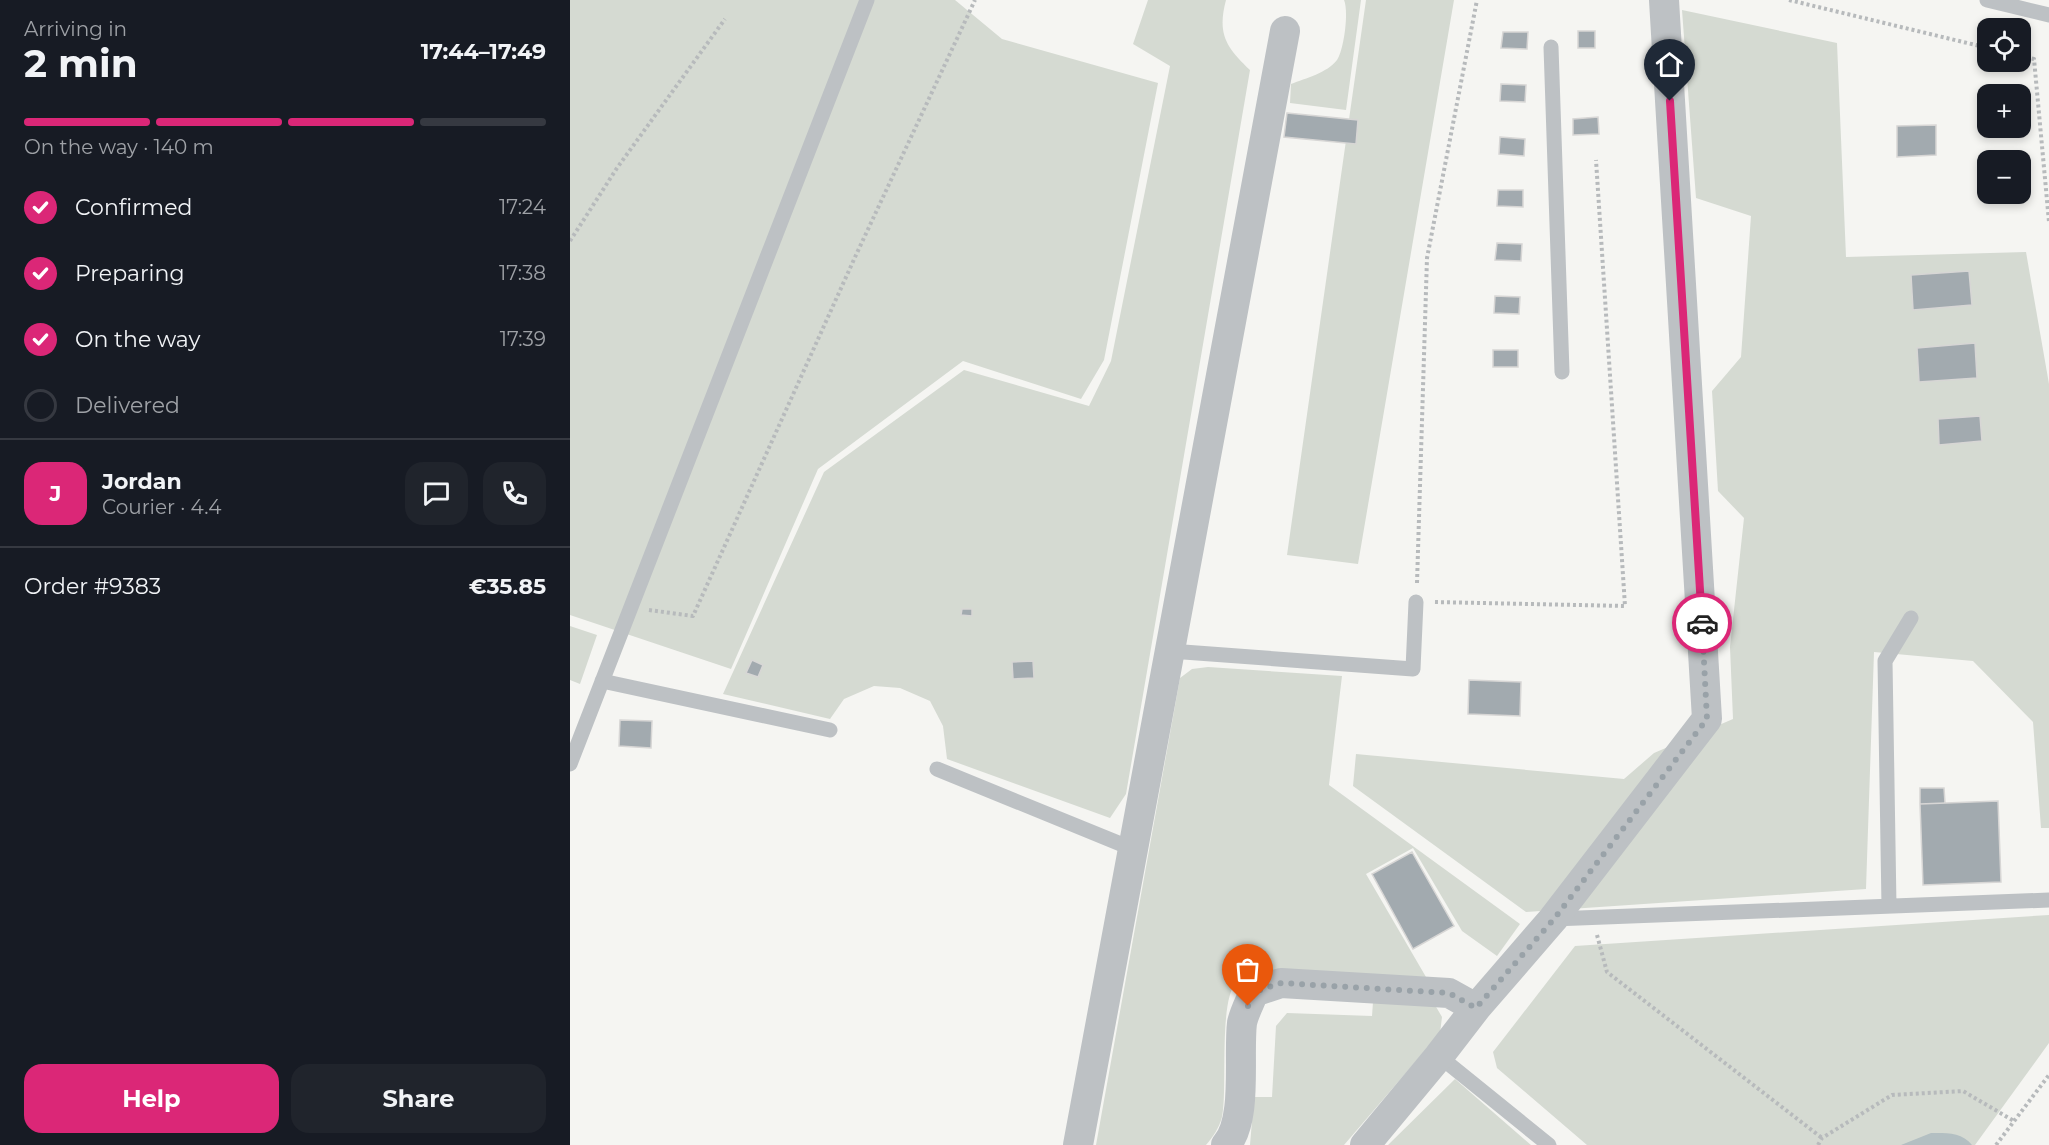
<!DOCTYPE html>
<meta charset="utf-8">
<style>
:root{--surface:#171b24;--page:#20242c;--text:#f1f3f6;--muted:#9ea1a6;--line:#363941;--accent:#db2777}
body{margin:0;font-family:Montserrat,sans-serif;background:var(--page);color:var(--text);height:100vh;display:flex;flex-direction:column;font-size:22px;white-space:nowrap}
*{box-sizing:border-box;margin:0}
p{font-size:20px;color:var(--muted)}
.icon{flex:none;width:33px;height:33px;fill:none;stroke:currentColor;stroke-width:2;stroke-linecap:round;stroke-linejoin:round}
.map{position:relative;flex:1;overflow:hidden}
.sheet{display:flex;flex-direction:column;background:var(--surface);width:570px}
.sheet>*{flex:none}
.buttons{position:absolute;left:1407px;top:18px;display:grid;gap:12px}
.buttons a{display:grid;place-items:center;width:54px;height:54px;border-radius:12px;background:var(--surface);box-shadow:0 3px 9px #0003;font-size:30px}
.pin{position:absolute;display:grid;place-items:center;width:51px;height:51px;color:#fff;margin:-62px -26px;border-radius:50% 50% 50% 0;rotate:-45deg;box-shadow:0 0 6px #0007}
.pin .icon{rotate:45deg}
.courier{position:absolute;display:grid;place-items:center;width:60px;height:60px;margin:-30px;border:4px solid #db2777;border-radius:50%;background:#fff;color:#222;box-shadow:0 2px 8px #0007}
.head em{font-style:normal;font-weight:700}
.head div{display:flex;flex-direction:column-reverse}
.head{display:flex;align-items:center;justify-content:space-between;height:102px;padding:0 24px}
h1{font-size:39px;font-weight:700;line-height:45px}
.bar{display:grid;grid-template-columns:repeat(4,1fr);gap:9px 6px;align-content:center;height:72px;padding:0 24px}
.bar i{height:8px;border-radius:4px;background:var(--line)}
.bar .selected{background:var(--accent)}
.bar p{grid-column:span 4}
.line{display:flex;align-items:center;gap:15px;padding:0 24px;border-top:2px solid var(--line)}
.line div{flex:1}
.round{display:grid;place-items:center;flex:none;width:63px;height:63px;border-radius:18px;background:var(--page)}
ol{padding:0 24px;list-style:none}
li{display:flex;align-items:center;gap:18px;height:66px}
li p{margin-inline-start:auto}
li .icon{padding:6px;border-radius:50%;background:var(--accent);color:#fff;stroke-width:4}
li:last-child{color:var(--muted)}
li i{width:33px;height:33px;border:3px solid var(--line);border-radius:50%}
.cta{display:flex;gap:12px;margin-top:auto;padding:12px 24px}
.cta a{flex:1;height:69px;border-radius:18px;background:var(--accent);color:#fff;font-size:24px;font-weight:700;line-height:69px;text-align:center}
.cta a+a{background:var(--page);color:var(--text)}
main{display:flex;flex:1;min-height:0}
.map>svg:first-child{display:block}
</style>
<main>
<section class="sheet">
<div class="head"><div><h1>2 min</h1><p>Arriving in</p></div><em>17:44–17:49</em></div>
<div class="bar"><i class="selected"></i><i class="selected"></i><i class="selected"></i><i></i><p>On the way · 140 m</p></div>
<ol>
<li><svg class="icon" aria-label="check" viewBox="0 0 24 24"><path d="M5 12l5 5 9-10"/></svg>Confirmed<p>17:24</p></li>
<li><svg class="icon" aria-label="check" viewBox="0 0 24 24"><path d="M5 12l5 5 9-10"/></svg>Preparing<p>17:38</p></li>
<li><svg class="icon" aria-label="check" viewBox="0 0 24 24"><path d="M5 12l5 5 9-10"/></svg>On the way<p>17:39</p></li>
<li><i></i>Delivered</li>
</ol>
<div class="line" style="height:108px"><b class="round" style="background:var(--accent);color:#fff">J</b><div><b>Jordan</b><p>Courier · 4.4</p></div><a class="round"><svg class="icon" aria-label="chat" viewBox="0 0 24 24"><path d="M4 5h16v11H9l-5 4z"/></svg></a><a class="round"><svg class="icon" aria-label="phone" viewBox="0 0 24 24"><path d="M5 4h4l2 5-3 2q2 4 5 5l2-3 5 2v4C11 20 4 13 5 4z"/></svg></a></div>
<div class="line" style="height:78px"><div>Order #9383</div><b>€35.85</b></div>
<div class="cta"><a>Help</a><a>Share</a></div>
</section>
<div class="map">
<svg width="1479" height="1145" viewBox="0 0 1479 1145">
<rect width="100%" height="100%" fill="#f5f5f2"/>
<path fill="#d5dad2" d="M0,0H385L432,39L588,83L534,360L511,399L393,361L248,469L161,669L0,615Z
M578,0H656C647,34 656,47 680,70L556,794L540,818L377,759L373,726L360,701L330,688L304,686L274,699L260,719L153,694L254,472L394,370L519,406L541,361L600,66L563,44Z
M774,0H791L776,110L720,103L721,84C736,78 757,73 767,60C774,50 779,11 774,0Z
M796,0H884L788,564L717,555Z
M1112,10L1267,43L1276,257L1456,252L1479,384V828H1471L1463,722L1403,661L1304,652L1296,889L956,912L783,786L786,754L1054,779L1084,753L1163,719L1160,647L1174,518L1148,491L1142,391L1171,357L1181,216L1126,198Z
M0,626L27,635L10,684L0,680Z
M638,667L772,676L759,785L950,924L927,956L892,931L843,848L796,874L856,977L702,972C689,973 677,973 667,982C648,998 658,1090 652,1117C649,1128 643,1137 636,1145H526L610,678L622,669Z
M1479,915V1043L1405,1145H1017L927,1068L923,1052L1005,946Z
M803,1002L865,1005L872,1017L870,1033L774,1145H680L684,1097H702L706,1026L717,1013L802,1016Z
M885,1079L961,1145H818Z"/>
<path fill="#b3bfc2" d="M1361,1133C1376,1133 1392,1132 1402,1145H1331Z"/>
<path fill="#a2aaaf" stroke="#d7d6d5" stroke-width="1.5" d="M1008,31H1025V48H1008Z
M933,32H958L957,49L931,48Z
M931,84L956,85L955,102L930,101Z
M717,113L788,120L786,144L714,137Z
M1028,117L1029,134L1003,135V119Z
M1366,125V155L1327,157V126Z
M930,137L955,139L954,156L929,154Z
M928,190H953V207L927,206Z
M927,243L952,244L951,261L925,260Z
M1399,271L1402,305L1343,310L1341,275Z
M925,296L950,297L949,314L924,313Z
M1405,343L1407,378L1349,382L1347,348Z
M923,350H948V367H923Z
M1410,416L1412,441L1369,445L1368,419Z
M392,609H402V616L391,615Z
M182,660L193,665L188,677L176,673Z
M463,661L464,678L443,679L442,662Z
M899,680L951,682L950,716L898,714Z
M50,720L82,721L81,748L49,746Z
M1350,788H1374L1375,803L1350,804Z
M1428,801L1431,882L1353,885L1350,804Z
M842,852L884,926L843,949L802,874Z"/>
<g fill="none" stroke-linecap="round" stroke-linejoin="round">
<path stroke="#b7babc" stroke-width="4" stroke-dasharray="3 3" stroke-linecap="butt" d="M1219,0L1418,48
M1450,56L1464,59L1479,222
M0,241L47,168L155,19
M847,583L857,258L907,0
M865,602L1055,606L1026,160
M79,610L123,616L286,255L405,0
M1027,935L1037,972L1252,1138
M1248,1145L1252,1138L1322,1095L1393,1091L1444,1121
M1426,1145L1479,1075"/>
<path stroke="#bdc1c4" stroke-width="15" d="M1417,0L1479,15
M981,47L992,372
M600,651L843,669L846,602
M32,681L260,730
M0,764L297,0
M367,769L563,849
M1319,906L1315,661L1341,618
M983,919L1479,900
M869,1056L979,1145"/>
<path stroke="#bdc1c4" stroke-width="30" d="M508,1145L715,31
M656,1145C678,1120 668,1056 672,1023C674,1013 680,1002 684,992L711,983L879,993L906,1008
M795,1145L869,1056L906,1008L983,919L1137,719L1094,0"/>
</g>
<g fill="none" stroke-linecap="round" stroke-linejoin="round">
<path stroke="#99a2a8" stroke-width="6" stroke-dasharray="0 10.8" d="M678,1006L684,992L711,983L879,993L906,1008L984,919L1137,719L1132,623"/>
<path stroke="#db2777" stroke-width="8" d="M1100,101L1132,623"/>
</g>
</svg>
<div class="buttons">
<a><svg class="icon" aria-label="locate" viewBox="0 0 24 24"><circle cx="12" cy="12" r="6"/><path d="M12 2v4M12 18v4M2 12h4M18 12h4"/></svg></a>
<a>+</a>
<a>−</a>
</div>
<div class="pin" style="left:678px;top:1006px;background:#ea580c"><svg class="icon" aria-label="bag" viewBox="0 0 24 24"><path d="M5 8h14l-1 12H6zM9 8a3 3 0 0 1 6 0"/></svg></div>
<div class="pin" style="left:1100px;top:101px;background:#1f2937"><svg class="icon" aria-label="home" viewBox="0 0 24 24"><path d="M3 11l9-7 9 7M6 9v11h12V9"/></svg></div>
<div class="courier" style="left:1132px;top:623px"><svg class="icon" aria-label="car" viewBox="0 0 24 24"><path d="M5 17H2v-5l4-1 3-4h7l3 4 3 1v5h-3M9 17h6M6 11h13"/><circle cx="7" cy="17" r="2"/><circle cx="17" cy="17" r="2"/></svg></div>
</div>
</main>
